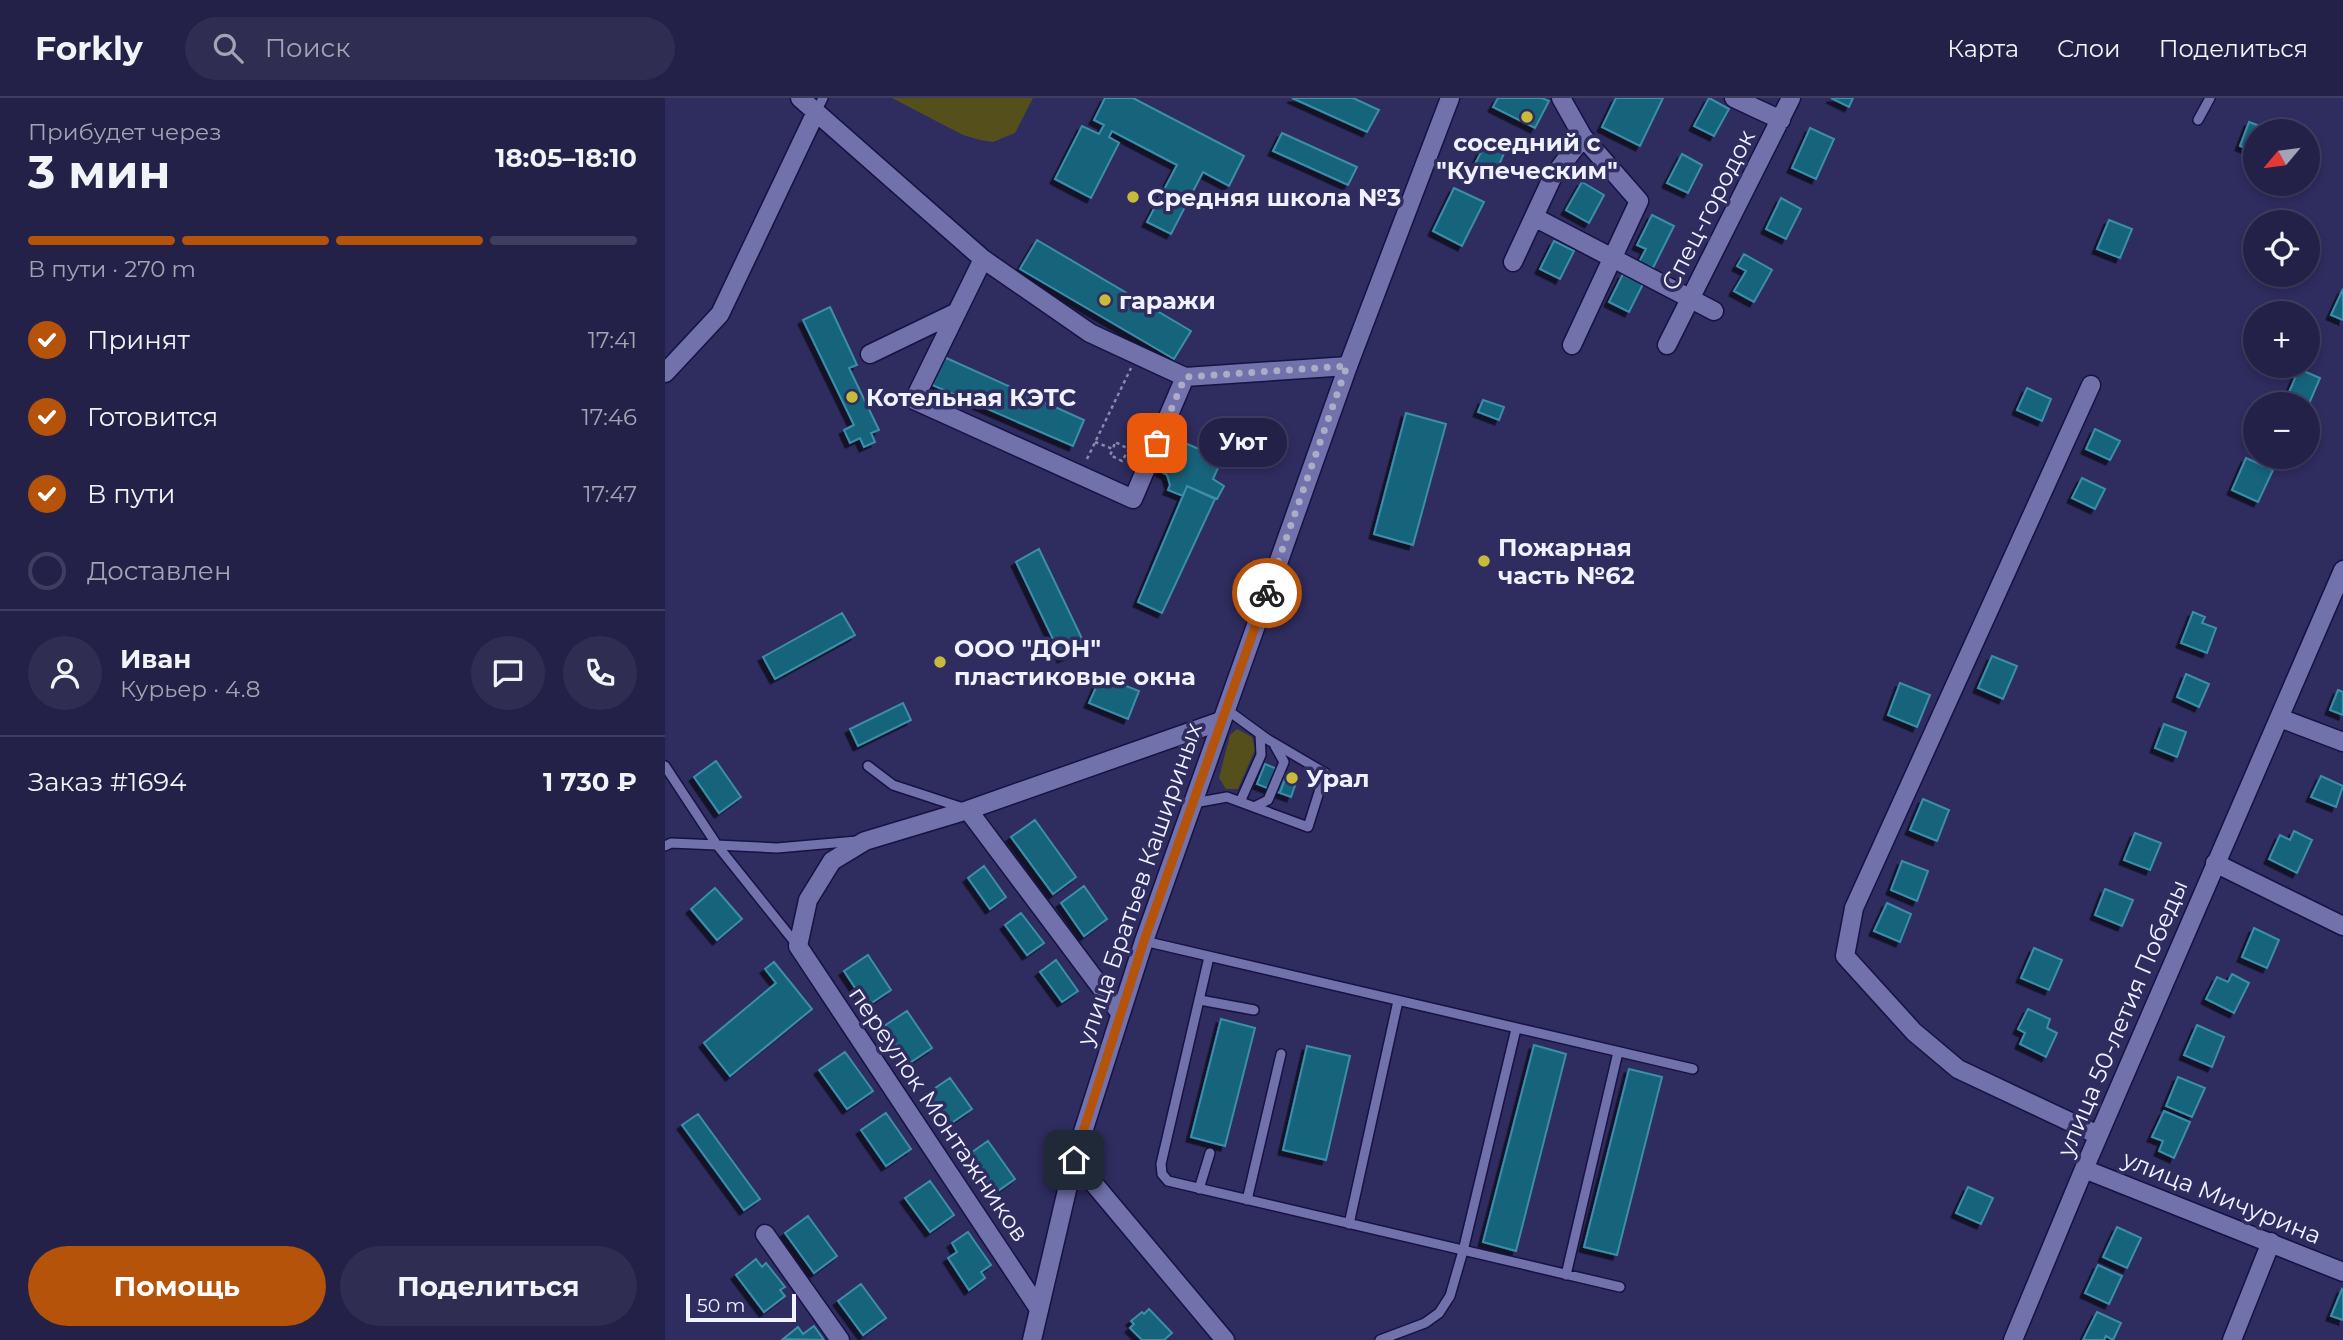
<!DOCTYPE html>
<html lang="ru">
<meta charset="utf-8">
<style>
:root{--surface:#232147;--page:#2f2e52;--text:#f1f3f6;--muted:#a3a3b4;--line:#403e60;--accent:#b45309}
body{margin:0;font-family:Montserrat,sans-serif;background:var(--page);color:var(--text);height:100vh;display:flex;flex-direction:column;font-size:26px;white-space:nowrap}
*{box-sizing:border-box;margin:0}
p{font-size:23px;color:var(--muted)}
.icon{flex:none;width:38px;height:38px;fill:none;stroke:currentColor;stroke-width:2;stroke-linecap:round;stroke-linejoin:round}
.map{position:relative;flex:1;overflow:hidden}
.side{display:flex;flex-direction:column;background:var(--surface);width:665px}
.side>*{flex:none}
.needle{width:46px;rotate:241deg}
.tools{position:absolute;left:1578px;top:21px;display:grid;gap:14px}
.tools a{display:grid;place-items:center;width:77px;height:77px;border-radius:50%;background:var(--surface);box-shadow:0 4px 10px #0003,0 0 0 2px var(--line);font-size:35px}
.scale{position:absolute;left:21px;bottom:18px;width:110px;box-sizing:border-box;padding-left:7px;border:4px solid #f0f1fe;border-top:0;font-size:19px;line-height:24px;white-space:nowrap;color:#f0f1fe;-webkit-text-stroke:5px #2f2c5f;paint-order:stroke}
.pin{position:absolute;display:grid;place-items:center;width:60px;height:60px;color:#fff;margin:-30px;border-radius:14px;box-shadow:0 4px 10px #0006}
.courier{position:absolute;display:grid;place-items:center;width:70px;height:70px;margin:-35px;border:5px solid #b45309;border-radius:50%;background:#fff;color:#222;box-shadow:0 2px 9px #0007}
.bubble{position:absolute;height:49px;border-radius:24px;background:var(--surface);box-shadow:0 4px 10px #0003,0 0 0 2px var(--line);font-size:23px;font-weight:700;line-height:49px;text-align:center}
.overview em{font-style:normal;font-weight:700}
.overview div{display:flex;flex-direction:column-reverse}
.overview{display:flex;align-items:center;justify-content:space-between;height:119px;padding:0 28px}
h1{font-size:46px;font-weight:700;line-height:52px}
.bar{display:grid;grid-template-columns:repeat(4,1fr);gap:10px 7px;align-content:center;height:84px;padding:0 28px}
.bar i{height:9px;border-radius:5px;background:var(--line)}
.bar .active{background:var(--accent)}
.bar p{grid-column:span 4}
.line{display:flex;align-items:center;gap:18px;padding:0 28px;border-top:2px solid var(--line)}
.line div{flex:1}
.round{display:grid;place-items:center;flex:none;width:74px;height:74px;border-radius:37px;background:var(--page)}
ol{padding:0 28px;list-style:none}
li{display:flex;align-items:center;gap:21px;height:77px}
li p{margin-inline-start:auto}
li .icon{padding:7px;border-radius:50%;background:var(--accent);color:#fff;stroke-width:4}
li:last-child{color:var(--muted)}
li i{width:38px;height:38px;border:4px solid var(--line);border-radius:50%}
.action{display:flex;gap:14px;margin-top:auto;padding:14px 28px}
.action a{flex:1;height:80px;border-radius:42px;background:var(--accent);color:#fff;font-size:28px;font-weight:700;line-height:80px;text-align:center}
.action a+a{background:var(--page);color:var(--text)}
header{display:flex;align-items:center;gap:42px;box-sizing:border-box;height:98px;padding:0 35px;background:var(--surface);border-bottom:2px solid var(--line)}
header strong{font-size:33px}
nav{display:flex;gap:38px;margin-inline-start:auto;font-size:24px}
.search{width:490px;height:63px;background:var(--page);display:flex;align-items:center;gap:18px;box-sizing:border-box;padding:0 24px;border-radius:38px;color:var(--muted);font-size:26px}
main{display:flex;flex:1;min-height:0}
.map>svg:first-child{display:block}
</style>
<header>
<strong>Forkly</strong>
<div class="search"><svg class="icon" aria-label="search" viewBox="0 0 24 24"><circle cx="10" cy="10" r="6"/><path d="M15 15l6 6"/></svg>Поиск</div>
<nav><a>Карта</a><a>Слои</a><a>Поделиться</a></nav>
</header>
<main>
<section class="side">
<div class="overview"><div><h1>3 мин</h1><p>Прибудет через</p></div><em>18:05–18:10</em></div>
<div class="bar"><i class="active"></i><i class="active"></i><i class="active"></i><i></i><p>В пути · 270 m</p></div>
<ol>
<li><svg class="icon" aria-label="check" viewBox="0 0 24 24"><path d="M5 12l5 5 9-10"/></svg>Принят<p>17:41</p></li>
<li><svg class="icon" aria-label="check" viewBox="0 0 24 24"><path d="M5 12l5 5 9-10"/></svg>Готовится<p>17:46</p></li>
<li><svg class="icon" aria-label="check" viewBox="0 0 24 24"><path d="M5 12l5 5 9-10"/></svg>В пути<p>17:47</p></li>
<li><i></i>Доставлен</li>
</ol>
<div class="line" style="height:126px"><a class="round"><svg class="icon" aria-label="person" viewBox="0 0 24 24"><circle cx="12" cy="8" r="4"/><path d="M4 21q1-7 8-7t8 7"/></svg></a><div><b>Иван</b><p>Курьер · 4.8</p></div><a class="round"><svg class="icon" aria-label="chat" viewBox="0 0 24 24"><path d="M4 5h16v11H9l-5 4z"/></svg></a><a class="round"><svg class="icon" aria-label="phone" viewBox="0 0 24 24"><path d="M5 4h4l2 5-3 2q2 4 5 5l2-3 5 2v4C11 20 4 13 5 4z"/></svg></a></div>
<div class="line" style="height:91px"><div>Заказ #1694</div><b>1 730 ₽</b></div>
<div class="action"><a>Помощь</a><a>Поделиться</a></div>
</section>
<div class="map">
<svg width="1678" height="1242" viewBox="0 0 1678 1242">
<defs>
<filter id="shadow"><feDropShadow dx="-4.5" dy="4.5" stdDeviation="0" flood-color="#0009"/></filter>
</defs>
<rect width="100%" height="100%" fill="#2f2c5f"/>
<path fill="#55501b" d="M227,0H368L350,35L328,44L315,42L298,37Z
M572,631L587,639L590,652L573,691H561L554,680L565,637Z"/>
<path fill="#15647b" stroke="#3c8eaa" stroke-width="2" filter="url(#shadow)" d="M440,0H468L579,58L564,88L538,74L506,136L482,124L512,67L447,33L444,39L454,45L426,100L390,81L417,28L434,36L439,27L429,22Z
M627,0H688L714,12L702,34Z
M833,0H877L884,3L870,30L828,9Z
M951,0H998L975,48L937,29Z
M1044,0L1064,11L1049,38L1029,28Z
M1166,0H1188L1184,9Z
M1584,24L1608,33H1591V54L1575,48Z
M1145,30L1169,41L1151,81L1127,70Z
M617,35L692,69L683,87L608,53Z
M822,42L841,51L829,78L809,68Z
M1017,56L1037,67L1023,95L1002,85Z
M917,84L939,97L924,125L901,112Z
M789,90L819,104L797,148L768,133Z
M1116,100L1136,111L1121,141L1101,131Z
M987,117L1009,128L988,170L974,164L981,151L972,147Z
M1444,122L1467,131L1455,160L1432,151Z
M372,142L526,233L509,261L355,171Z
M889,143L909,153L895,181L875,171Z
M1079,156L1107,172L1089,204L1069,193L1081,173L1072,168Z
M958,176L978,186L964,214L944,204Z
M1678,191V222L1666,217Z
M165,209L192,267L184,270L214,332L206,335L210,344L199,349L195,340L185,345L179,332L189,327L138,222Z
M279,259L419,322L408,348L265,286Z
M1634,271L1655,280L1643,308L1621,301Z
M1362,290L1386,301L1377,323L1352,312Z
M818,302L839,309L834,322L813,314Z
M741,315L781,326L748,447L709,436Z
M1430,331L1455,343L1445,362L1421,351Z
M513,342L557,361L548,381L559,388L552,401L522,388L518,398L503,392L505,387L502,377L495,373Z
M1581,360L1608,372L1593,404L1567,392Z
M1417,380L1440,391L1430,411L1407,400Z
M522,388L550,401L497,515L473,504Z
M374,451L421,549L397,560L351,464Z
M1528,514L1540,519L1537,525L1551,530L1542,555L1516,545Z
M177,515L190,537L110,581L98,559Z
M1327,558L1352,568L1338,601L1313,590Z
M1521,576L1544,586L1534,609L1512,599Z
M436,578L474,593L463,621L424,605Z
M1235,585L1265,597L1252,629L1223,617Z
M1673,592L1678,594V617L1665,612Z
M238,605L246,622L193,648L185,631Z
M1499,626L1521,634L1512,659L1490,650Z
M51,663L76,699L54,715L29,679Z
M600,666L622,675L615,695L592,686Z
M622,675L633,679L626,699L615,695Z
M1656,678L1678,688L1671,709L1646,699Z
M1258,701L1284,712L1272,743L1245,732Z
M370,722L411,779L388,796L346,739Z
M1629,733L1647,742L1632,775L1604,761L1615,737L1625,742Z
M1470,735L1496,745L1485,772L1459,762Z
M1237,763L1263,773L1252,803L1226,792Z
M319,768L341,799L325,811L303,780Z
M419,788L442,821L419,838L396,805Z
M50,790L77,821L52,842L26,811Z
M1440,791L1468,802L1457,828L1430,817Z
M1222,805L1246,816L1235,844L1209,833Z
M356,815L379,845L362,857L340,827Z
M1589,830L1614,842L1602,870L1577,859Z
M1369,850L1397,862L1384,892L1356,880Z
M203,857L226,892L202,908L179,873Z
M391,862L413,893L397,904L375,874Z
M109,864L147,911L65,978L39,945L111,885L100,871Z
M1567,876L1584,885L1569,915L1541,901L1552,879L1563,884Z
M1363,911L1385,921L1382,930L1392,935L1381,959L1355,946L1360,935L1353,931Z
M242,913L267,950L243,966L219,928Z
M556,921L590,930L560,1048L526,1039Z
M1532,927L1559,939L1547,969L1519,957Z
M869,947L901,956L851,1153L818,1144Z
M642,948L685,958L661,1062L618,1052Z
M180,954L208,993L182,1011L154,972Z
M964,971L997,979L952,1157L919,1149Z
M1513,979L1540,990L1527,1019L1501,1008Z
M285,980L307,1011L282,1028L260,997Z
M1499,1013L1525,1024L1509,1060L1494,1053L1498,1043L1487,1039Z
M221,1015L246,1051L221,1068L196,1032Z
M33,1016L95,1101L79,1112L17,1027Z
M323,1043L350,1081L330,1095L303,1057Z
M265,1083L289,1117L265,1134L240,1100Z
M1303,1089L1328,1100L1316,1126L1291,1115Z
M143,1118L172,1158L149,1175L120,1135Z
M1452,1129L1476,1140L1462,1170L1438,1159Z
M303,1134L326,1167L316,1174L320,1180L304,1192L283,1160L292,1154L287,1145Z
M91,1161L97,1169L101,1165L120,1189L115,1192L120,1198L99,1214L71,1177Z
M1433,1167L1457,1178L1444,1206L1420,1195Z
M196,1186L221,1220L198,1237L173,1203Z
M1677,1191L1678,1192V1222L1666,1218Z
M484,1211L507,1235L499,1242H477L465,1230L469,1226L466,1223L477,1214L479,1216Z
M1432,1214L1456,1225L1448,1242L1441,1238L1439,1242H1418Z
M149,1228L159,1242L118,1241L133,1229L138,1236Z"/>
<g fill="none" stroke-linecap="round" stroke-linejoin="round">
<defs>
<path id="service" d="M151,14L158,0
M1533,22L1545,0
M0,668L52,747L112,750L192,743
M203,668L228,687L298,710
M575,704L596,657L595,636
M529,705L562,699L643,729L660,675L602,641L561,611
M589,709L603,702L619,664L610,648
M0,748L6,745L52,747L132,847
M479,843L1028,971
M544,859L496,1066L497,1076L503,1083L955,1189
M535,902L589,912
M534,1091L545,1055
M582,1102L616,956
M684,1126L733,903
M901,1177L953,954
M715,1242L760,1225L774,1215L785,1198L798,1153L851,931"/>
<path id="minor" d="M135,0L318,161L425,235L520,279L683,268
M896,0L918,39L974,103L907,247
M1069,0L1116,22
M869,119L1049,213
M318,161L249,302L468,401L520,279
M848,164L887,80L918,39
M1002,247L1126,0
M205,256L290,215
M0,275L55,216L151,14
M1426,287L1189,810L1180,858L1249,934L1293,971L1433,1037
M1615,620L1678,644
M303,712L455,915
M1550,765L1678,828
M409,1062L560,1242
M1419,1071L1678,1174
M100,1136L175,1242
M374,1211L133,848L143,802L167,763L200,743L303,712L556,623
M1348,1242L1419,1071L1678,472
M1567,1242L1606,1144"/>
<path id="secondary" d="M367,1242L409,1062L479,843L683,268L785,0"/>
</defs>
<use href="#service" stroke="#181143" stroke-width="12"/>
<use href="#minor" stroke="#181143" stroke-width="21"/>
<use href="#secondary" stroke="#181143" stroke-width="21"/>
<path stroke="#8b89aa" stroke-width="2.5" stroke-dasharray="3.5 3.5" stroke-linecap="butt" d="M430,344L448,351L450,344L464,351L457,363L445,357L448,351
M422,361L466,270"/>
<use href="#service" stroke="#7171ac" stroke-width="9"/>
<use href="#minor" stroke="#7171ac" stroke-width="18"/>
<use href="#secondary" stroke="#7171ac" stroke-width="18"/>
</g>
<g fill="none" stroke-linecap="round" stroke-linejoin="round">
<path stroke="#acacc6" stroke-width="7" stroke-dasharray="0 12.6" d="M492,345L520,279L682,268L602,495"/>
<path stroke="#b45309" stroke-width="9" d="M409,1062L479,843L602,495"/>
</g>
<g fill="#c8bb3b" stroke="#2f2c5f" stroke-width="2.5">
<circle cx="862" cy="19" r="7"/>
<circle cx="468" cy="99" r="7"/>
<circle cx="440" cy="202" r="7"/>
<circle cx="187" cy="299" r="7"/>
<circle cx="819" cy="463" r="7"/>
<circle cx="275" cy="564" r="7"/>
<circle cx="627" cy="680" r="7"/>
</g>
<g text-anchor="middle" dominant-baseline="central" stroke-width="7" stroke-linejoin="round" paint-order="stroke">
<g font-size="24" font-weight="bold" fill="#f0f1fe" stroke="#2f2c5f" text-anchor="start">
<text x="862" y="44" text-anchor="middle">соседний с<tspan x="862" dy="28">"Купеческим"</tspan></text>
<text x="482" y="99">Средняя школа №3</text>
<text x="454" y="202">гаражи</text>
<text x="201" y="299">Котельная КЭТС</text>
<text x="833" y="449">Пожарная<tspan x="833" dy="28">часть №62</tspan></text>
<text x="289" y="550">ООО "ДОН"<tspan x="289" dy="28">пластиковые окна</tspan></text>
<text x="641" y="680">Урал</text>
</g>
<g font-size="24" fill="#f0f1fe" stroke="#2f2c5f">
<text transform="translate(1043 112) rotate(-63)">Спец-городок</text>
<text transform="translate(474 786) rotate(-71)">улица Братьев Кашириных</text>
<text transform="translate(1457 920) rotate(-67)">улица 50-летия Победы</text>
<text transform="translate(274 1016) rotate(56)">переулок Монтажников</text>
<text transform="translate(1557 1099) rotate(22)">улица Мичурина</text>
</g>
</g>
</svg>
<div class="tools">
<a><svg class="needle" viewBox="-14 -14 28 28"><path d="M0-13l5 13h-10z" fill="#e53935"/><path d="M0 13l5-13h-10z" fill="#a3a3b4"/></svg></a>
<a><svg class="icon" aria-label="locate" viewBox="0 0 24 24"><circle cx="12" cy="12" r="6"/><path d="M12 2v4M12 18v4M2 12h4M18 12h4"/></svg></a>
<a>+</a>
<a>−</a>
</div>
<div class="scale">50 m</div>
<div class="pin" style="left:492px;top:345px;background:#ea580c"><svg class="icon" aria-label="bag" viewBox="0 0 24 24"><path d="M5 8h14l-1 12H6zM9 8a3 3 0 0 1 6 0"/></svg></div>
<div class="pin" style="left:409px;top:1062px;background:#1f2937"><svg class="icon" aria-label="home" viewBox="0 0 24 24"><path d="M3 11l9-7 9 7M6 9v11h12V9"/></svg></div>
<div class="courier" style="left:602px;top:495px"><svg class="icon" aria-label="bike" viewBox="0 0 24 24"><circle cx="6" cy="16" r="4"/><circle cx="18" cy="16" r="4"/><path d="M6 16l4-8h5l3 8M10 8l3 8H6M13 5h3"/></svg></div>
<div class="bubble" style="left:534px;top:320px;width:88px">Уют</div>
</div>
</main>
